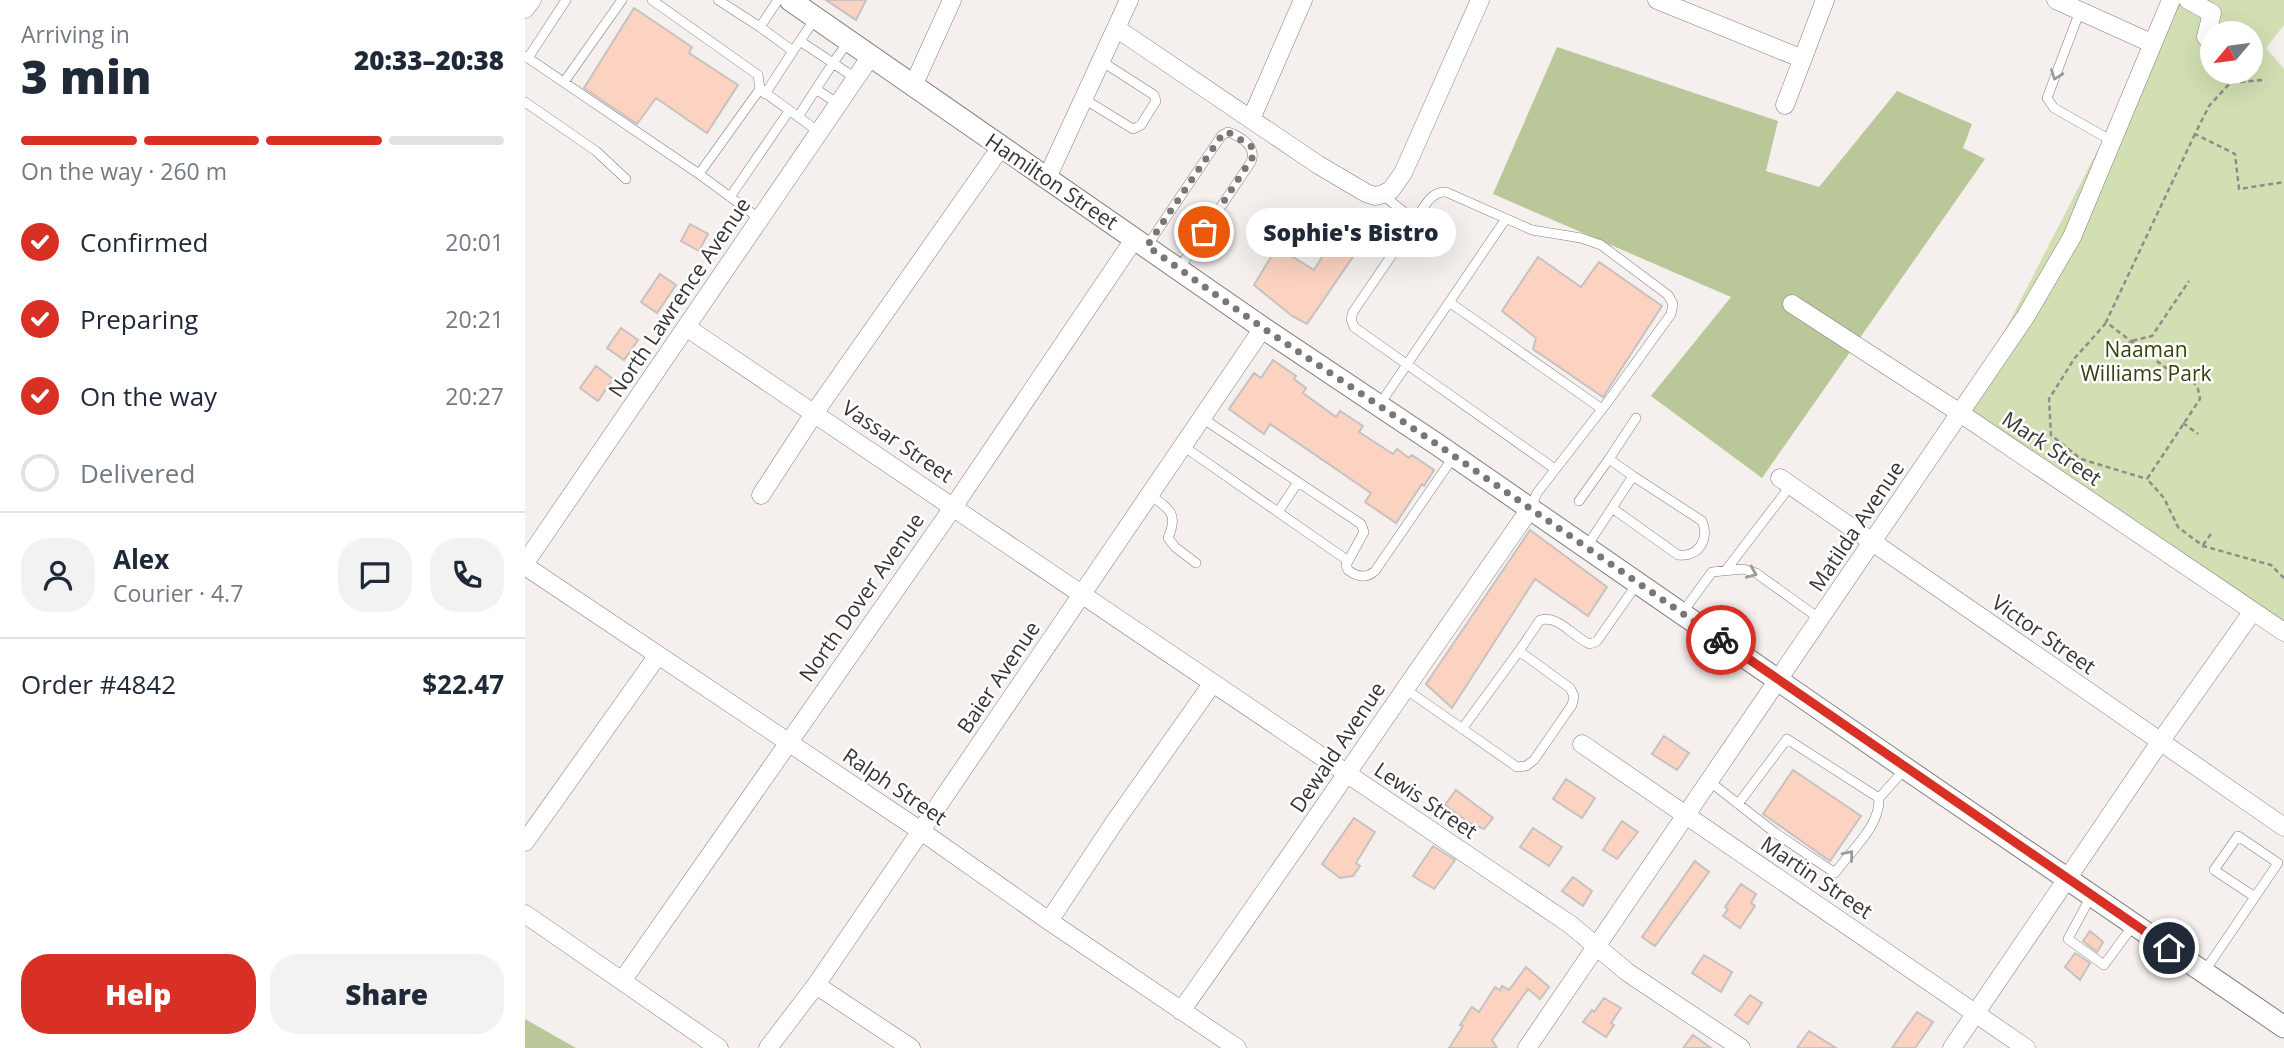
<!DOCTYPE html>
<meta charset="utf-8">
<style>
:root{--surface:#fff;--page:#f2f2f3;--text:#1f2937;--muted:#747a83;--line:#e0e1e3;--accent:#d93025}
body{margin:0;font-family:"Open Sans",sans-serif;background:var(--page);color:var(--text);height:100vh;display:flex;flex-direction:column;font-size:26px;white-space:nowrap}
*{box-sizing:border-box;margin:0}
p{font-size:23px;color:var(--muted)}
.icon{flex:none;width:38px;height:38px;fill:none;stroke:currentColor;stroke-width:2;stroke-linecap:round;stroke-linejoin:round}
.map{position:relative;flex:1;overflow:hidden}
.panel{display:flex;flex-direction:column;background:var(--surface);width:525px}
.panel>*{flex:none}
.needle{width:46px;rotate:241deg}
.buttons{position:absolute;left:1675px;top:21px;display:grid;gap:14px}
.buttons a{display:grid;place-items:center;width:63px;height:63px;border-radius:50%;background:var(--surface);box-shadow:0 7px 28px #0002;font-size:35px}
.pin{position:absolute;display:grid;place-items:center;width:60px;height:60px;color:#fff;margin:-30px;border:4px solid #fff;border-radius:50%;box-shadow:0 2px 7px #0007}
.courier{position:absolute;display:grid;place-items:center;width:70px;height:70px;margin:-35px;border:5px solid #d93025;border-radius:50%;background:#fff;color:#222;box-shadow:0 2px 9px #0007}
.bubble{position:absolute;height:49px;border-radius:24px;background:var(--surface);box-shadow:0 7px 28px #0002;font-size:23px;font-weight:800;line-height:49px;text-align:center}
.head em{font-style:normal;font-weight:800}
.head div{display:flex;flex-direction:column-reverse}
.head{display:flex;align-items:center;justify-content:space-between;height:119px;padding:0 21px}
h1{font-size:46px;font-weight:800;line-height:52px}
.bar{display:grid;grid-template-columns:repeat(4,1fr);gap:10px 7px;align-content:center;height:84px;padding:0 21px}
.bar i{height:9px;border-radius:5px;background:var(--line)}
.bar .current{background:var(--accent)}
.bar p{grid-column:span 4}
.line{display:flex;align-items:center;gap:18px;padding:0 21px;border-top:2px solid var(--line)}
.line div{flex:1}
.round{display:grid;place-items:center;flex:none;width:74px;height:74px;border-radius:28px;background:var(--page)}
ol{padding:0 21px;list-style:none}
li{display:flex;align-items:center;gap:21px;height:77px}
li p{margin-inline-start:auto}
li .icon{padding:7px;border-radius:50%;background:var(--accent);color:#fff;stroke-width:4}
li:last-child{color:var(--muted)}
li i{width:38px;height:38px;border:4px solid var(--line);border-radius:50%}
.button{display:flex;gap:14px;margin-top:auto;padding:14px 21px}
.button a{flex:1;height:80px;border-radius:28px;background:var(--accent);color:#fff;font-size:28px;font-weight:800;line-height:80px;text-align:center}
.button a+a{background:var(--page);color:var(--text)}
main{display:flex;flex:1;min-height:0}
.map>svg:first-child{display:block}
</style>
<main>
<section class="panel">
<div class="head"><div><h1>3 min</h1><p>Arriving in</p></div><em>20:33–20:38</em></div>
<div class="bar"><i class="current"></i><i class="current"></i><i class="current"></i><i></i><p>On the way · 260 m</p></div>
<ol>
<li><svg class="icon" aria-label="check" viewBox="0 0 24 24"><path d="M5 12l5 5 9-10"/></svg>Confirmed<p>20:01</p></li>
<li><svg class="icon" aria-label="check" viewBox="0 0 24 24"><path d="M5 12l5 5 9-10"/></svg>Preparing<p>20:21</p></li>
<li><svg class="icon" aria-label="check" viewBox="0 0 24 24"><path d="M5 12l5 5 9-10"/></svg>On the way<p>20:27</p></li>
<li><i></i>Delivered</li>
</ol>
<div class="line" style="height:126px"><a class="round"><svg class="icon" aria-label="person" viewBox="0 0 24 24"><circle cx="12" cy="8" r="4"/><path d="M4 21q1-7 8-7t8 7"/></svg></a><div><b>Alex</b><p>Courier · 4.7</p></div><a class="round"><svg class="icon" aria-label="chat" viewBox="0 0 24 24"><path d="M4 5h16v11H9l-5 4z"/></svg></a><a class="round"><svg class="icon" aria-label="phone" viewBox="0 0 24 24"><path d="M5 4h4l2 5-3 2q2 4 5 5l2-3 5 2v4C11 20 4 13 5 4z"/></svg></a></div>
<div class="line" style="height:91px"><div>Order #4842</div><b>$22.47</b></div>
<div class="button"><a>Help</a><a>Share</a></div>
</section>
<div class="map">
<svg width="1759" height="1048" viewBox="0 0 1759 1048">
<rect width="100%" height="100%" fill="#f5f0ed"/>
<path fill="#d2dfb2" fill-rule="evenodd" d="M1650,0H1759V25L1741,48L1759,69V627L1440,408ZM1687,33H1726V72H1687Z"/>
<path fill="#bac798" d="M1032,47L1253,121L1241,171L1294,187L1372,91L1447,124L1438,148L1460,159L1237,478L1126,396L1206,297L968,194Z
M0,1019L51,1048H0Z"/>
<path fill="#fcd3c1" stroke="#c6c2c0" stroke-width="2" d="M301,0H341L331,20Z
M109,8L167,47L164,53L213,85L182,133L131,98L112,124L59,88Z
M826,211L849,226L782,324L767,316L729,285L752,247L789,270Z
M165,224L183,234L174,251L156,241Z
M1013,257L1056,287L1074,262L1137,306L1078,397L1008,349L1011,338L977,311Z
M135,274L151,285L132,313L116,302Z
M96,328L113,340L99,360L82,348Z
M748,360L771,376L769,379L781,388L778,393L811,417L815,411L838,426L834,432L868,454L872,449L884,458L887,455L909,470L899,486L897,484L871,523L840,502L846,493L745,424L739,434L704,409L729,373L736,378Z
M71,366L88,379L73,401L55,388Z
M1005,530L1082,587L1063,616L1010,579L927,708L901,684Z
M1139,736L1164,753L1152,770L1127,754Z
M1268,770L1336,816L1305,861L1238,814Z
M1041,779L1070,798L1057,818L1028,799Z
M931,790L968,818L959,829L943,822L920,805Z
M829,818L850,832L831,863L835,866L828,876L815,878L797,864Z
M1097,821L1113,832L1092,859L1078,850Z
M1008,828L1037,847L1024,866L995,847Z
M908,846L930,860L909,889L888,876Z
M1170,861L1184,872L1130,946L1117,937Z
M1048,877L1067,891L1058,906L1037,891Z
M1216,884L1231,894L1226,903L1230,906L1215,928L1198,916L1203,909L1200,907Z
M1565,931L1578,942L1572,952L1558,941Z
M1550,953L1565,963L1555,980L1540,967Z
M1179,955L1207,972L1196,992L1167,973Z
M1001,967L1024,987L1015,999L1003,989L967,1040L972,1048H924L938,1026L935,1025L947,1007L954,1012L970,987L975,990L977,986L984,990Z
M1225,995L1237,1003L1223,1024L1210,1015Z
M1079,998L1096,1008L1086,1023L1089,1025L1081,1037L1058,1022L1067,1010L1069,1012Z
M1392,1012L1408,1022L1390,1048H1367Z
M1284,1031L1311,1048H1272Z
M1168,1035L1186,1048H1158Z"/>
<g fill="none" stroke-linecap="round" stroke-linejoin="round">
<defs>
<path id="service" d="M127,0L233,75L235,89
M193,0L235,27L253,0
M1555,11L1522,98L1529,108L1587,141
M235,27L268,51L290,19
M275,41L308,63L323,42
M0,56L174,174
M3,58L41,0
M39,82L97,0
M240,94L268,51
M559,99L608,129L616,125L631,101L629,95L576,61
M0,102L71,151L101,179
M313,104L291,89L308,63L330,78
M273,117L291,89
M858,195L890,221C898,209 905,191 921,192L1007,230L1056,238L1076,245L1143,295L1148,304L1146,314L1081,404L1012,493L1006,508
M205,197L264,111
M235,219L174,174L235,89L294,132
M890,221L828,312L826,319L829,327L1030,469
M622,246L697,135L703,132C717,137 732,147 726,162L654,269
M924,302L1077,409
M855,404L980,220
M677,418L836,524L839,532L821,565L823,570C832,577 841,579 850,571L929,456
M658,446L822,560
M1108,476L1084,459L1111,418
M625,495C644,509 654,513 643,538L650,547L671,563
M1054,501L1084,459
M753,512L773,482
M1062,546L1087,508L1153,555C1173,558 1185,539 1177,521L1108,476L1087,508
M1201,570L1266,485
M1157,613L1187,572L1218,569L1231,573L1295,619
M879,688L992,767L1001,766L1009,760L1047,705L1049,696L1045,688L994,651L1015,620C1035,615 1047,637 1065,644L1072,641L1112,584
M937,729L994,651
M1184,781L1249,832L1310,873C1326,850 1355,827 1354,798L1380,769
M1213,804L1262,739L1354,798
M1566,896L1543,939L1579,965L1609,924
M1679,972L1753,863L1713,836L1689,870L1730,897"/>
<path id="minor" d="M1132,0L1278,59
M1531,0L1626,43
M1663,0L1687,13L1681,37
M0,9L7,0
M591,28L792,164L841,193L850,196L858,194L866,190L878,173L955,0
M388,86L427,0
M1260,105L1300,0
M726,119L778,0
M522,178L604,0
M1267,304L1435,413L1759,632
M161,327L1046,925L1102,972L1216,1048
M1255,478L1759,827
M236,495L290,412L476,147
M0,563L346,56
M0,566L396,831L524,921L712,1048
M1057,744L1501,1048
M0,842L133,655
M0,914L194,1048
M524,921L589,823L687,684
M97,981L429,506L610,238
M291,985L386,1048
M656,1011C774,845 888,676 1005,509
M243,1048L291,985L738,328
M1002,1048L1501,316L1547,237L1646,0
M1427,1048L1635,742L1728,611"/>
<path id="tertiary" d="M265,0L738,328L916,447L1380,768L1759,1027"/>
</defs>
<use href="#service" stroke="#817d7b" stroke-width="10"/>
<use href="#minor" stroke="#817d7b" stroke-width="19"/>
<use href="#tertiary" stroke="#817d7b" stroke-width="23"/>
<path stroke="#8f8c8a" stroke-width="2.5" stroke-dasharray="5 3.5" stroke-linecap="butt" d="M1737,80L1705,83L1684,106L1670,134L1710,154L1714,189L1759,182
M1670,134L1581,322L1641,368L1665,376L1673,389L1675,399L1622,479L1639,498L1653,527L1678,546L1746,565L1759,578
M1581,323L1549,359L1524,399L1526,435L1556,459L1622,479
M1595,352L1606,341L1627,336L1664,281
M1658,423L1673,434
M1678,545L1686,534"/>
<use href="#service" stroke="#fff" stroke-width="9"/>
<use href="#minor" stroke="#fff" stroke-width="18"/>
<use href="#tertiary" stroke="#fff" stroke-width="21"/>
</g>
<defs><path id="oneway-chevron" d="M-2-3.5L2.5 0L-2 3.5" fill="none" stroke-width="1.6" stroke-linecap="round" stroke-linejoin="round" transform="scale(1.75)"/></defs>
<g stroke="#9a9a99">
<use href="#oneway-chevron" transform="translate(1531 75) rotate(110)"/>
<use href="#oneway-chevron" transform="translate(1227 573) rotate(23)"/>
<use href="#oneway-chevron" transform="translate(1324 855) rotate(-50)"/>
</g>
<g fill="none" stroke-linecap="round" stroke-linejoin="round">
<path stroke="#797674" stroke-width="7" stroke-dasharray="0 12.6" d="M679,232L729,155L726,146L703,132L697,135L622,246L738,328L916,447L1196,640"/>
<path stroke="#d93025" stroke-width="9" d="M1196,640L1644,948"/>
</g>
<g text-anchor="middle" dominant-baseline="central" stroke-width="5" stroke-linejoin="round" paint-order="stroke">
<g font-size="21" fill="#363433" stroke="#fffefe">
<text transform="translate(527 181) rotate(34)">Hamilton Street</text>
<text transform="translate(154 297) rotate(-56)">North Lawrence Avenue</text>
<text transform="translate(373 441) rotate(34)">Vassar Street</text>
<text transform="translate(1527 448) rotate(34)">Mark Street</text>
<text transform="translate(1331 526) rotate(-56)">Matilda Avenue</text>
<text transform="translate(336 597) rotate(-55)">North Dover Avenue</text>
<text transform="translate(1519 634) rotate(35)">Victor Street</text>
<text transform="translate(473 677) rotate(-56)">Baier Avenue</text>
<text transform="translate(812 747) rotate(-56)">Dewald Avenue</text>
<text transform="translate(370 786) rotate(34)">Ralph Street</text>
<text transform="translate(901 800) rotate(34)">Lewis Street</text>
<text transform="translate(1292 877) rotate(34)">Martin Street</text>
</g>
<g font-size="21" fill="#36410b" stroke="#fffefe">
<text x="1621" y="349">Naaman<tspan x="1621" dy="24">Williams Park</tspan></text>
</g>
</g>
</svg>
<div class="buttons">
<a><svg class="needle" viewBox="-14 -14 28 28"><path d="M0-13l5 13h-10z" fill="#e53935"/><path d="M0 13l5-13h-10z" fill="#747a83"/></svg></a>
</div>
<div class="pin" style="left:679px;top:232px;background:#ea580c"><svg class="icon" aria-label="bag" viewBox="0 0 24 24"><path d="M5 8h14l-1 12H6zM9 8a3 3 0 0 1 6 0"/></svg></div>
<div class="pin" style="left:1644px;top:948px;background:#1f2937"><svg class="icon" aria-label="home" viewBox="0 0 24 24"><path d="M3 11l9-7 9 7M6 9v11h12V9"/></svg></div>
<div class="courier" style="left:1196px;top:640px"><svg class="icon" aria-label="bike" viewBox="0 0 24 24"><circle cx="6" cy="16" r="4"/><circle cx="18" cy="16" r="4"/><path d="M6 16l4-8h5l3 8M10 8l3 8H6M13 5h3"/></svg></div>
<div class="bubble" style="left:721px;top:208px;width:210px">Sophie's Bistro</div>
</div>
</main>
